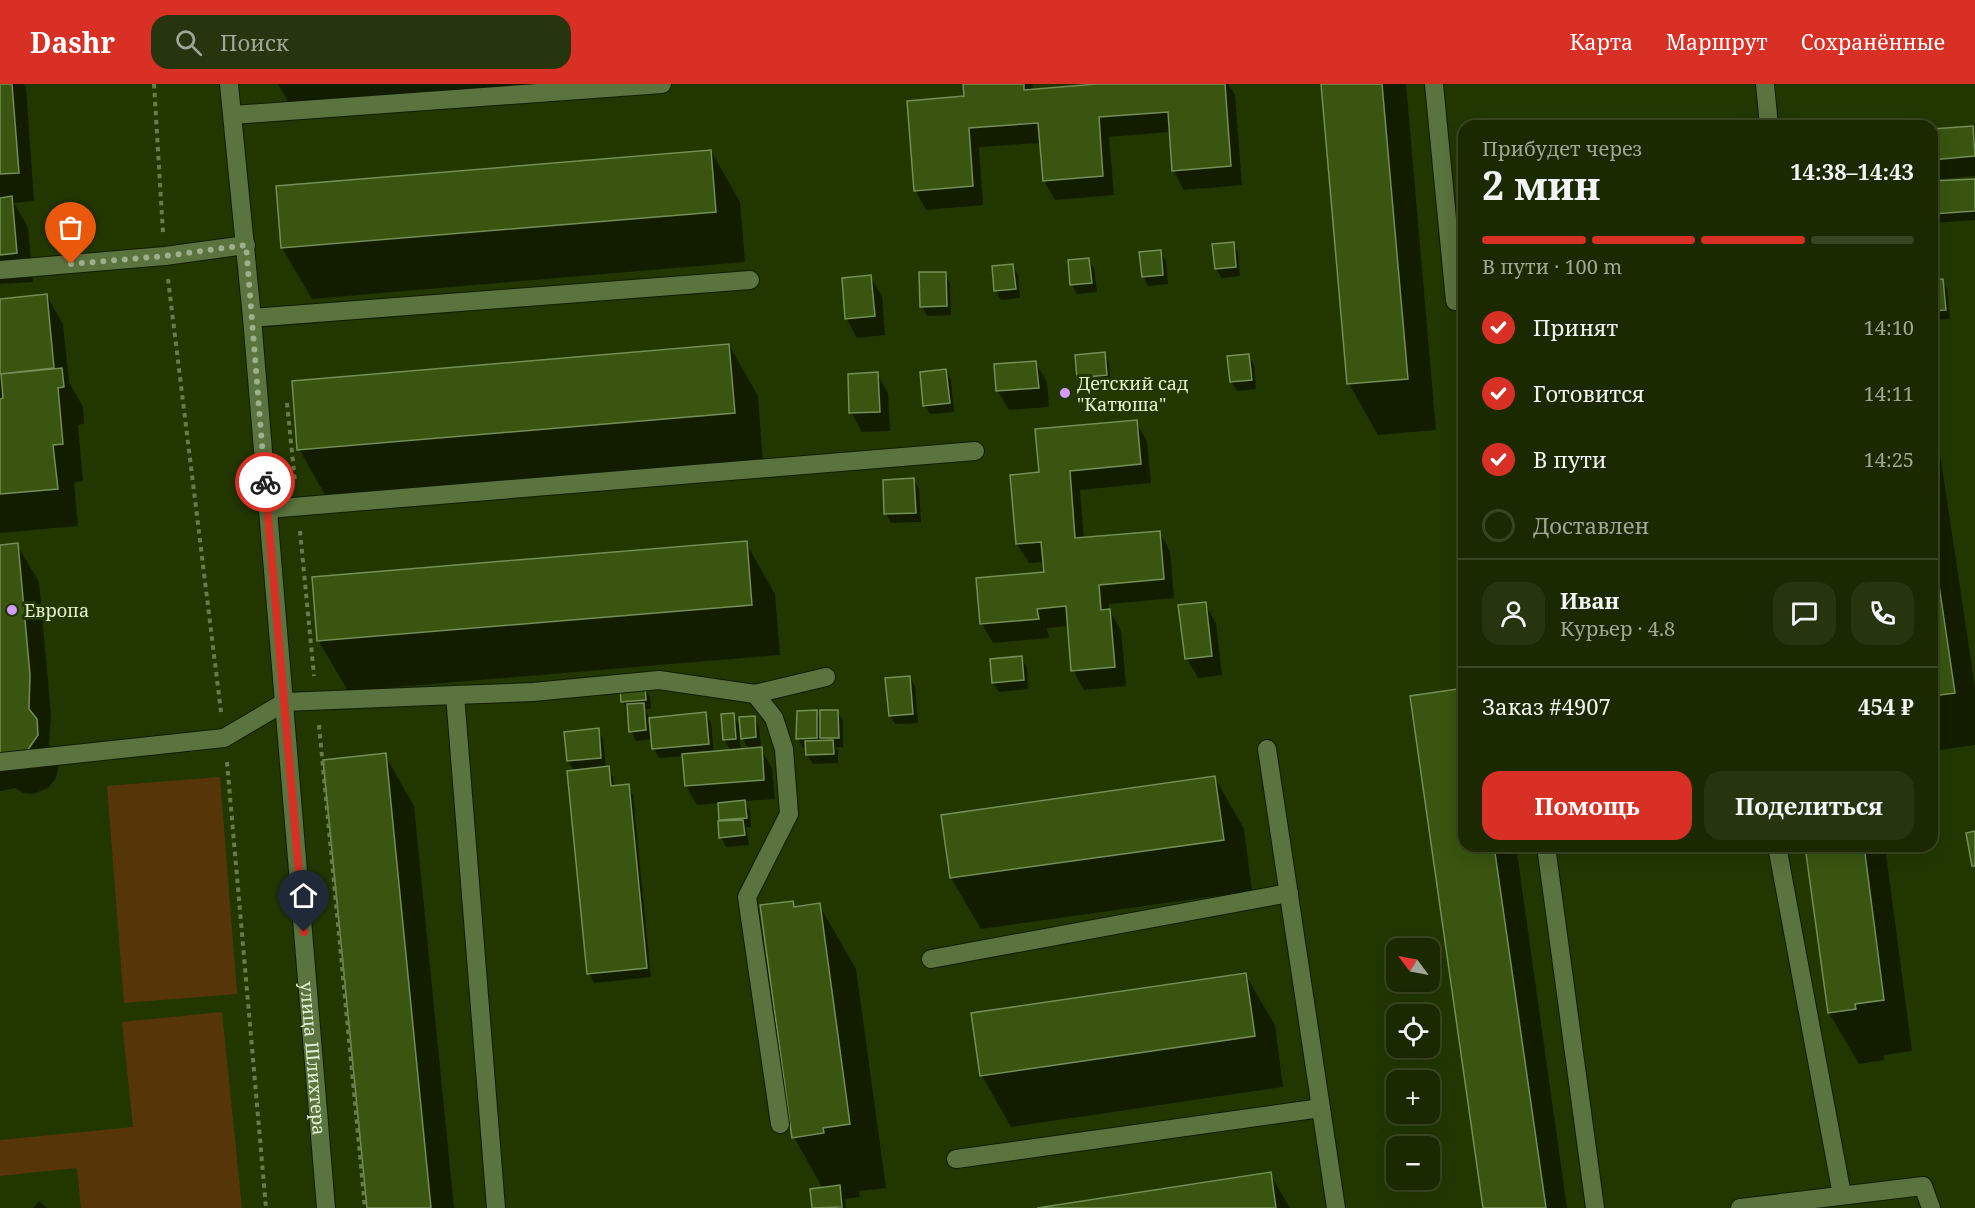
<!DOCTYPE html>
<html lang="ru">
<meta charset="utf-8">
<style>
:root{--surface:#1a2900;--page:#27350f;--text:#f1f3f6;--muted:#9fa699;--line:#384522;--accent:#d93025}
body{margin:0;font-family:"Noto Serif",serif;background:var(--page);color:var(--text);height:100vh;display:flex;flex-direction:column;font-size:22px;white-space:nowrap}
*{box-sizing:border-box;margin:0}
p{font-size:20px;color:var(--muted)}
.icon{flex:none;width:33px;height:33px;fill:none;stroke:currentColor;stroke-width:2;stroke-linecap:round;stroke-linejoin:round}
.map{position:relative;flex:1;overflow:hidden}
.details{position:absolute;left:1458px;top:36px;width:480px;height:732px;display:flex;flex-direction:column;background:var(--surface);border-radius:18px;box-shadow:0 6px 24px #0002,0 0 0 2px var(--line)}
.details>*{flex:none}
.needle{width:39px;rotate:302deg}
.controls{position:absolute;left:1386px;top:854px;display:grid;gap:12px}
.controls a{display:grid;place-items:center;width:54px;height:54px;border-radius:12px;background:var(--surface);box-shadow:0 6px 24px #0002,0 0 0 2px var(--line);font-size:30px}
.pin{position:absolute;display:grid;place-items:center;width:51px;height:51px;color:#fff;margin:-62px -26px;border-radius:50% 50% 50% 0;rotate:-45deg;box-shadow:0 0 6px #0007}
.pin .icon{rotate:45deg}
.courier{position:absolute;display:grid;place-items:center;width:60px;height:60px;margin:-30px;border:4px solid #d93025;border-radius:50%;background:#fff;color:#222;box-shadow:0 2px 8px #0007}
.head em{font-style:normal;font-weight:700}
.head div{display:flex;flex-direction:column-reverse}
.head{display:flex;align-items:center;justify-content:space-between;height:102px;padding:0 24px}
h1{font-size:39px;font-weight:700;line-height:45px}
.bar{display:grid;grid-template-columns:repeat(4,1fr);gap:9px 6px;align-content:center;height:72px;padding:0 24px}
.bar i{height:8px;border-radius:4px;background:var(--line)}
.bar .on{background:var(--accent)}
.bar p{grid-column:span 4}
.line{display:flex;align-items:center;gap:15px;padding:0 24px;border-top:2px solid var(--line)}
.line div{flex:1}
.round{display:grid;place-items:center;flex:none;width:63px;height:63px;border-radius:18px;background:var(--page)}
ol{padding:0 24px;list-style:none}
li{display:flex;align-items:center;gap:18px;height:66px}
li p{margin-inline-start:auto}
li .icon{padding:6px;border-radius:50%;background:var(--accent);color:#fff;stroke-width:4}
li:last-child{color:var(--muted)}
li i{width:33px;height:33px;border:3px solid var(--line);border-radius:50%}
.button{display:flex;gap:12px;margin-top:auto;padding:12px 24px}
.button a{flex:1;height:69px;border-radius:18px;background:var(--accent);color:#fff;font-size:24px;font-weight:700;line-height:69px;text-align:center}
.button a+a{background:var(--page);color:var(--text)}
header{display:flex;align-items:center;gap:36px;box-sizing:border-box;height:84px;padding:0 30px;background:var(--accent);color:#fff}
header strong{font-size:28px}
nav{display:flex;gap:33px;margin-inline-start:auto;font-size:21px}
.search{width:420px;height:54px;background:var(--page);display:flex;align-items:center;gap:15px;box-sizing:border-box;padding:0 21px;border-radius:18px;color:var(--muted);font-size:22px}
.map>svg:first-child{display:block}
</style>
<header>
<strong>Dashr</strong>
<div class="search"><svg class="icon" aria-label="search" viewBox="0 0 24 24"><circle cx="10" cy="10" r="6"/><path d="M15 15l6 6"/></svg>Поиск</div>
<nav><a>Карта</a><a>Маршрут</a><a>Сохранённые</a></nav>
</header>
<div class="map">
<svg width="1975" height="1124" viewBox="0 0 1975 1124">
<rect width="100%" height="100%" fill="#223700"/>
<path fill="#563609" d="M220,693L237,910L124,919L107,702Z
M222,928L242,1124H81L77,1084L0,1092V1056L133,1043L122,938Z"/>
<path fill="#0007" fill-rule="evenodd" d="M0,0H24L26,3L34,117L14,119L28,143L33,198L0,200Z
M278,0H545L291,23Z
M964,0H1032L1033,6L1108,0H1228L1235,11L1242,101L1184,106L1173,86L1170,48L1109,53L1114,111L1055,116L1044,97L1041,59L979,63L983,121L926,126L915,106L965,14Z
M1322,0H1406L1436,346L1378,351L1349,300Z
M1972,44L1975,49V92L1932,96V47Z
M711,67L740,118L745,178L312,215L282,164Z
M1975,96V136L1932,139V99Z
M1233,159L1238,169L1240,192L1222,194L1216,185Z
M1160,167L1166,177L1168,200L1148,202L1143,192Z
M1089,175L1094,185L1097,208L1077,210L1072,201L1070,177Z
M1013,181L1018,191L1020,214L1001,216L996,207Z
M945,189L950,199L951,231L927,232L922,222Z
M870,193L882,212L885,251L857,254L846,234Z
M1942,196L1947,205L1950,235L1932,236V197Z
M47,212L63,240L69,298L83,323L84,340L78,341L83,397L74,398L78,442L0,449V216Z
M729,261L758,312L763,379L328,416L299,365Z
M1104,270L1109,279L1111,300L1083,303L1078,293Z
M1249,272L1254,281L1256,305L1237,307L1231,297Z
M1035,278L1047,298L1049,323L1009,326L998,307L996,282Z
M946,287L951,296L954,328L930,330L924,321Z
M877,290L888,309L890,347L862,348L851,328Z
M1932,335L1936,343L1975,603V661L1932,667Z
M1136,338L1147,357L1151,399L1080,406L1084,455L1159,448L1170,467L1174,514L1109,520V526L1121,546L1126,602L1084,606L1073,586L1069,542L1047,544L1049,554L993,559L982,540L1045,489L1044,478L1029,479L1017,460L1012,392L1040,390Z
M914,396L919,405L921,438L891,439L886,430Z
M746,459L775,510L780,571L348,607L318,556Z
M17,461L39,498L51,630L49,660L58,674L59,681L56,694L48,704L33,710L23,709L15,704L0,707V462Z
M1205,520L1216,539L1222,591L1198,594L1187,575Z
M1021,574L1027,583L1028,605L999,608L993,599Z
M910,593L915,602L918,639L895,640L890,631Z
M644,603L650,613L651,625H646L649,635L705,629L711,639L714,669L731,667L724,655L733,631L742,646L754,633L759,643L761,662H759L772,684L775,715L744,717L750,727L751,743H746L749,761L726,763L721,753L723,739L720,719L697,721L686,702L684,672L659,674L654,665L653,655L636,657L631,647L628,627L623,617ZM739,648L749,666H741Z
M1464,606V762H1516L1567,1124H1484L1412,613Z
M837,627L843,637V663H835L838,667V679L813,680L807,671V664H803L798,654L816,628L822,638Z
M598,646L603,655L606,684H608L613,693L614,703L628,702L633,711L651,893L594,899L589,889L574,687L568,677L566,649Z
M385,671L414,722L454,1124H369Z
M1215,694L1244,745L1252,807L981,845L951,794Z
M1807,762H1885L1912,967L1884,971V976L1859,980L1829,929Z
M792,818L795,824L819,821L856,885L886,1104L859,1107L860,1113L845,1115L846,1124H814L812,1106L823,1105L794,1053Z
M1245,890L1275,941L1283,1003L1011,1043L982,992L973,930Z
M1270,1090L1290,1124H1047Z
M39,1117L47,1124H33Z"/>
<path fill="#39550f" stroke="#748e57" stroke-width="1.5" d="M0,0H12L19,89L0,90Z
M963,0H1024V6L1097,0H1225L1231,82L1172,87L1168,28L1099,33L1103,92L1043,97L1038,39L969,44L973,102L914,107L907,17L964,12Z
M1321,0H1382L1408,295L1347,300Z
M1973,42L1975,72L1932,76V45Z
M711,66L716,128L281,164L276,102Z
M1975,95V127L1932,130V97Z
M12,112L17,169L0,171V114Z
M1234,158L1236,183L1215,185L1212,160Z
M1161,166L1163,191L1142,193L1139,168Z
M1089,174L1092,199L1070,201L1068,176Z
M1013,180L1016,205L994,207L992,182Z
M919,188H946L947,222L920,223Z
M871,191L875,232L845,235L842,194Z
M1943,195L1946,226L1932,227V196Z
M47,210L54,284L0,290V215Z
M729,260L735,329L297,366L292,297Z
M1105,268L1107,291L1077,294L1075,271Z
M1249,270L1252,296L1230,298L1227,272Z
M1036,277L1039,304L996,307L994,280Z
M62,284L64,303L58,304L63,360L53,361L58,405L0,410V315L3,314L1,290Z
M946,285L950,319L923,322L920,288Z
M878,288L880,328L849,329L848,290Z
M1460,288H1464V345Z
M1137,336L1141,380L1070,387L1075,454L1160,447L1164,495L1099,501L1101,526L1110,525L1115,583L1071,587L1066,522L1037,525L1039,535L980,540L976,494L1044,488L1041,458L1016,460L1010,391L1039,388L1035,345Z
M914,394L916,429L884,430L883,396Z
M1932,454L1955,609L1932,612Z
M747,457L752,521L317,557L312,493Z
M18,459L30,591L29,625L37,635L38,651L27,667L0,672V461Z
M1206,518L1212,572L1185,575L1178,521Z
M1022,572L1024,596L992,599L990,575Z
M910,592L913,630L889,632L885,594Z
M645,602L646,616L621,618L620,604Z
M1464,604V762H1494L1546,1124H1483L1410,612Z
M644,619L646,646L629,648L627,620Z
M817,626V654L796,655L797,627Z
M820,626H838L839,654H820Z
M706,628L709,660L652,665L649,634Z
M734,629L736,655L723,656L721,630Z
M755,632L756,653L741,655L739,633Z
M599,644L601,674L567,677L564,648Z
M833,656L834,670L806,671L805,657Z
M762,663L764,696L685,702L682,670Z
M386,669L431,1124H367L323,676Z
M609,682L611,702L629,700L647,884L587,890L567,687Z
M1215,692L1224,756L950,794L941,731Z
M745,716L747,734L719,736L718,719Z
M743,736L745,751L719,754L718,737Z
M1975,747V782H1972L1966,749Z
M1805,762H1864L1884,916L1855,920L1856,925L1828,929Z
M793,817L794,823L820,819L850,1040L823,1044L824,1049L792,1054L760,821Z
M1246,889L1255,952L980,992L971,929Z
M1271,1088L1276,1124H1037Z
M840,1101L842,1123L812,1124L810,1105Z"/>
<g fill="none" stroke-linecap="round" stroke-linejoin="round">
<defs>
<g id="minor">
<path id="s1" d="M229,0L252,234L326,1124"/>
<path d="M1434,0L1455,217L1464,216"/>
<path d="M1765,0L1769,42"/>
<path d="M233,31L662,0"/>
<path d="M0,186L165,172L246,161"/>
<path d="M252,234L750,196"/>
<path d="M268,425L975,367"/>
<path d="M755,610L774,634L784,665L789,730L747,813L780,1040"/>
<path d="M455,611L533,608L659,596L755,610L826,593"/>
<path d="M1267,665L1336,1124"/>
<path d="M0,678L224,654L285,618L455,611L496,1124"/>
<path d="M1546,762L1595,1124"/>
<path d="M1777,762L1842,1111"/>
<path d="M931,875L1289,809"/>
<path d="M956,1075L1321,1024"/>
<path d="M1740,1124L1923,1102L1931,1124"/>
</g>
</defs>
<use href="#minor" stroke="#101c02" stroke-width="20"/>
<path stroke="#697b4e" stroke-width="4" stroke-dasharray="4.5 4.5" stroke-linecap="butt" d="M154,0L163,149
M168,195L221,628
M287,319L295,398
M300,447L314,592
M319,641L365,1124
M227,678L266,1124"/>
<use href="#minor" stroke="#5b733e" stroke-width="18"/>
</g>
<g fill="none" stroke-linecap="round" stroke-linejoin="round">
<path stroke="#9faf89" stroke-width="6" stroke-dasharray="0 10.8" d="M71,180L165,172L246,161L265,398"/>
<path stroke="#d93025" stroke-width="8" d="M265,398L304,848"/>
</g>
<g fill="#d29cfd" stroke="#223700" stroke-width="2">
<circle cx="1065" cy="309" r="6"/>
<circle cx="12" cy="526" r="6"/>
</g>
<g text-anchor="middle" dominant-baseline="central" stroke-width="6" stroke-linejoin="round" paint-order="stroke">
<g font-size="18" fill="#e2f0d3" stroke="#223700" text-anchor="start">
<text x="1077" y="299">Детский сад<tspan x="1077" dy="21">"Катюша"</tspan></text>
<text x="24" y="526">Европа</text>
</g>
<g font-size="18" fill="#e2f0d3" stroke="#223700">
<text stroke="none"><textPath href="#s1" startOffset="978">улица Шлихтера</textPath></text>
</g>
</g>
</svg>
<div class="controls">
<a><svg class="needle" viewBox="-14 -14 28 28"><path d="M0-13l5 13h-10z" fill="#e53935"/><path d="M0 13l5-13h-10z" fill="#9fa699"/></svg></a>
<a><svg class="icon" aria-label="locate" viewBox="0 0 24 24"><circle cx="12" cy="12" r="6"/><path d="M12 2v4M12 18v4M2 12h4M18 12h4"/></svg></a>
<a>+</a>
<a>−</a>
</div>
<div class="pin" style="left:71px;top:180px;background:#ea580c"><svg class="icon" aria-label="bag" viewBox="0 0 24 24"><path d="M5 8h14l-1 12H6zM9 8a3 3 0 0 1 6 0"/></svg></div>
<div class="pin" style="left:304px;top:848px;background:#1f2937"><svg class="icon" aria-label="home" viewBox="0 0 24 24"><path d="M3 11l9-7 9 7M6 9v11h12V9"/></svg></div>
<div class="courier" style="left:265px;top:398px"><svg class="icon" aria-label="bike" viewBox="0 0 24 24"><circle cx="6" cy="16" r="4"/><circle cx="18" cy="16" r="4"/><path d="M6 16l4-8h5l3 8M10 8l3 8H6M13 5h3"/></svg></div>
<section class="details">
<div class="head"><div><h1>2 мин</h1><p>Прибудет через</p></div><em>14:38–14:43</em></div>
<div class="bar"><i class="on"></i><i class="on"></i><i class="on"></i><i></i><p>В пути · 100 m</p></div>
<ol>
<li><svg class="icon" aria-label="check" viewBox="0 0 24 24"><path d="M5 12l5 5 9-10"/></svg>Принят<p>14:10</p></li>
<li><svg class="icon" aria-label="check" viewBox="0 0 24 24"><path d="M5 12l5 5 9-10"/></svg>Готовится<p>14:11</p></li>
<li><svg class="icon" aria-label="check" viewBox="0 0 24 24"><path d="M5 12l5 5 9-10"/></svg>В пути<p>14:25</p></li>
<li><i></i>Доставлен</li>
</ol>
<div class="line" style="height:108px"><a class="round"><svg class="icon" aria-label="person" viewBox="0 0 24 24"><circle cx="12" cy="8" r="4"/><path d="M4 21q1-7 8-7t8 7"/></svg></a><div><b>Иван</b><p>Курьер · 4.8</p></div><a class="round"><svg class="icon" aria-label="chat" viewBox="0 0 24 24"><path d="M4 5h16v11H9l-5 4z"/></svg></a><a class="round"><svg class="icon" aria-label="phone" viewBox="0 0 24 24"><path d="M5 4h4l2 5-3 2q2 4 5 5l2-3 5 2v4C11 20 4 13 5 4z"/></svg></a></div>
<div class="line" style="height:78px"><div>Заказ #4907</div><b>454 ₽</b></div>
<div class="button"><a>Помощь</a><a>Поделиться</a></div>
</section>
</div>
